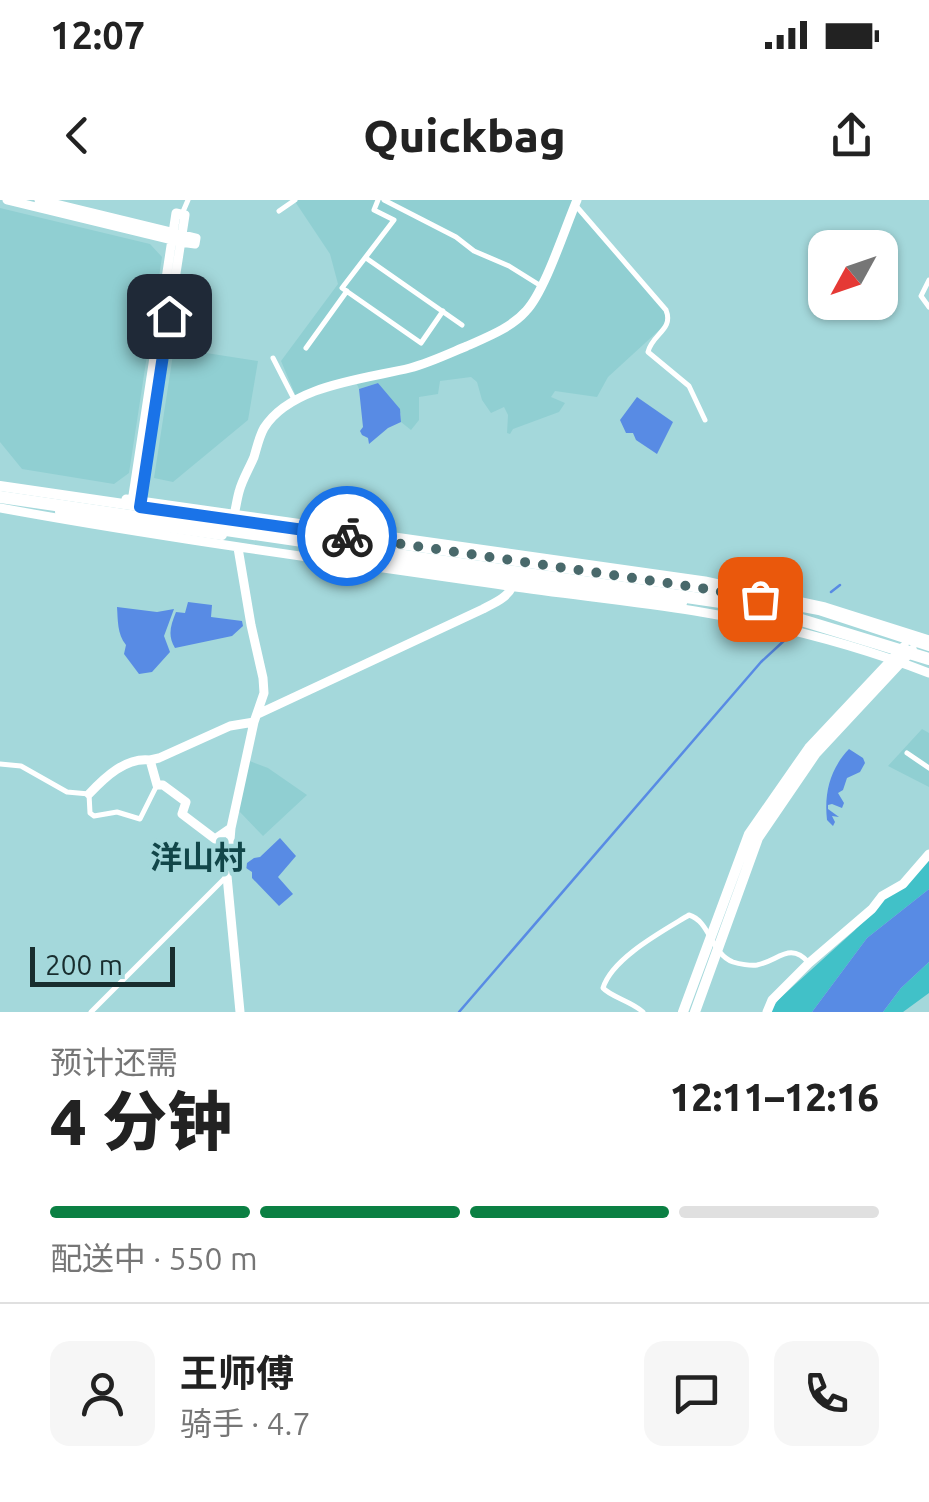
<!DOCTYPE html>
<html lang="zh">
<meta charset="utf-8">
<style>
:root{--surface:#fff;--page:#f6f6f6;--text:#222;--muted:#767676;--line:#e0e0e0;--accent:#0b8043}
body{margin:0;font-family:Ubuntu,"Noto Sans SC",sans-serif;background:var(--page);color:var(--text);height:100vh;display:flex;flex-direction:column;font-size:38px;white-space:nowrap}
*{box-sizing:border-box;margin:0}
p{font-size:32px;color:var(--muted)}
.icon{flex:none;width:55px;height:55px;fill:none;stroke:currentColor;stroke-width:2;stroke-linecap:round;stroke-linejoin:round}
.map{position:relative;height:812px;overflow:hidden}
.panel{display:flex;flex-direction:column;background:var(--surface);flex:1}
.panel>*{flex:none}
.needle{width:65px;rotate:230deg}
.tools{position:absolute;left:808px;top:30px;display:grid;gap:20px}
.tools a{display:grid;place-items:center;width:90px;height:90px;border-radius:20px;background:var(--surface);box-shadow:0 2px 8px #0004;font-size:50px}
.scale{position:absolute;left:30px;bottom:25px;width:145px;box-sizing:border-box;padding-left:10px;border:5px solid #182d2e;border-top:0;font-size:28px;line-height:35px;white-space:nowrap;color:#182d2e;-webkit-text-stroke:8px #a4d8db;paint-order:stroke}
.pin{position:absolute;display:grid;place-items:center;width:85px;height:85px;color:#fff;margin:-42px;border-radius:20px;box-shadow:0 5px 15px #0006}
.courier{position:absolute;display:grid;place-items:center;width:100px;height:100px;margin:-50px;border:8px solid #1a73e8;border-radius:50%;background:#fff;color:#222;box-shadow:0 2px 12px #0007}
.headline em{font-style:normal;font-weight:800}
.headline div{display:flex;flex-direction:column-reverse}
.headline{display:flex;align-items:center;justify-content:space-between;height:170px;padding:0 50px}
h1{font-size:65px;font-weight:800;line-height:75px}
.bar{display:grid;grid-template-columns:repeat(4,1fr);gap:15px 10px;align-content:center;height:120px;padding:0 50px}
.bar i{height:12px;border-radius:8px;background:var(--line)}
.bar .active{background:var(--accent)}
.bar p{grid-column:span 4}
.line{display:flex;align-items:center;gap:25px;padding:0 50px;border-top:2px solid var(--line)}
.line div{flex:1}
.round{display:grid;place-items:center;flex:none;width:105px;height:105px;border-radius:20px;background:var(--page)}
.status{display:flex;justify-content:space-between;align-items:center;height:70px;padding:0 50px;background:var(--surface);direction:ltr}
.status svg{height:28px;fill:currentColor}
header{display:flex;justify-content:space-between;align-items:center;height:130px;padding:0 50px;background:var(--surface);font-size:45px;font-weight:800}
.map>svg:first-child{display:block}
</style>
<div class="status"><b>12:07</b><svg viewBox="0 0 49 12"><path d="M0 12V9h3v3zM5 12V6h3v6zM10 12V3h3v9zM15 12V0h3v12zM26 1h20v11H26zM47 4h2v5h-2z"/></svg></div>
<header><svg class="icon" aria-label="back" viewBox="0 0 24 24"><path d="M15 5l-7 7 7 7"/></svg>Quickbag<svg class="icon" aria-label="share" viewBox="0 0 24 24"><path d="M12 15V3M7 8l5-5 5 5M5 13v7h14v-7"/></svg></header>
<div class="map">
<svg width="929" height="812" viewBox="0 0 929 812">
<rect width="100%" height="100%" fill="#a4d8db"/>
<path fill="#90cfd2" d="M294,0H572L571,3L664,111L668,122L608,177L597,197L555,191L551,197L565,203L559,212L513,229L510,234L507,233L508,215L504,207L491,213L482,200L477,182L471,177L440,181L438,194L419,197V220L411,230L401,222V214L378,183L359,189L356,182L298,201L281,161L338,84L330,54Z
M0,8L150,44L162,57L129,273L114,284L22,269L0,242Z
M174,148L258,161L248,220L173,282L154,278Z
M922,529L929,533V587L888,566Z
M247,560L268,568L307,595L263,636L239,611Z"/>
<path fill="#41c1c8" d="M929,658V689L867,738L812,812H770L778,800L854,731L883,699L906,687Z
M929,762V793L903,812H883L901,788Z"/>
<path fill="#588be4" d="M378,183L400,209L401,222L388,228L369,244L368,238L362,235L360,231L363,227L359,189Z
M637,197L673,222L657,254L636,240L633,233H626L620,220Z
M188,402L212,405L211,417L242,421L243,426L232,436L175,448C167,435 171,425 176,412L185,413Z
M117,407L157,412L174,409L164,436L170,452L152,472L139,474L124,454L126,445C117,434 118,420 117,407Z
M849,549L863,558L865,563L860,572L847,578L843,590L838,593L844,603L842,608L832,604L828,605V609L839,617L832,616L835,622L833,626L827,620C824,593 830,569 849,549Z
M280,638L296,656L278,677L293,694L279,706L252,678V672L246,668L247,663L254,658L260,657Z
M929,689V762L901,788L883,812H812L867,738Z"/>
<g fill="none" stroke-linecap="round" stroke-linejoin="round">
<path stroke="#588be4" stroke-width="2.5" d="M831,392L840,385
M459,812L761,462L787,438"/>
<path stroke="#fff" stroke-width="5" d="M378,0L374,10L394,20L342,88L421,143L443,111
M384,0L456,37L474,51L509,66L541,86
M577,7L666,110C674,130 652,134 648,152L689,186L705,220
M279,11L295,0
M182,14L188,0
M366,58L462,125
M929,80L921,96L929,107
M306,148L347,91
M273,158L295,201
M907,553L929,568
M0,564L21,566L67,592L89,594L90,613L94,616L117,612L140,619L157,585
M91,812L225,678
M643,812C631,801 611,797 603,788C612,758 663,731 689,715C710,721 711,754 733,762C739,764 751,766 757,765C778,761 790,741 809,763"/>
<path stroke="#fff" stroke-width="9" d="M7,0L180,42L195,44
M39,0L196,38L195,44
M126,299L705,381L825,407L929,440
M132,302L176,13
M140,305L185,15L176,13
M0,308C169,339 338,361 508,386C570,395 633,401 695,411C775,424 854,444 929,473
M234,315C236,307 237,299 239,292C242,280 249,269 254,257C257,247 259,237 264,228C291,185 365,179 410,168C429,163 448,154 467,146C487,137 511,128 526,111C545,91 565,28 577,0
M238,348L251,425L263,478L264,493L254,522L231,628L227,676L240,812
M258,514L483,409C494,403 507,398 512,387
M89,594C105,577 126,557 150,560
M231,628L215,639L182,614L186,602L163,585H157L150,560L159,558L230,526L254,522
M767,812L772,800L809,763L872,709L882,696L903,684L929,654"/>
<path stroke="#fff" stroke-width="10" d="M0,286L701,388L819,410L929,446
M60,312L222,335
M318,350L682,403
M683,812L749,634L809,548L904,447
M695,812L758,638L816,553L912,450"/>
<path stroke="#fff" stroke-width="12" d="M0,297L741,405L798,419L929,459"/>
</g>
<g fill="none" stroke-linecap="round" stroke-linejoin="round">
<path stroke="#49696b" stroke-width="10" stroke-dasharray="0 18" d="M347,336L701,388L760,399"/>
<path stroke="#1a73e8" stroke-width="12" d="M169,116L140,307L347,336"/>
</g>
<g text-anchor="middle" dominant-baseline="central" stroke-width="9" stroke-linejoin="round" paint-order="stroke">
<g font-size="32" font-weight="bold" fill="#114649" stroke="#a4d8db">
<text x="198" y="657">洋山村</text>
</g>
</g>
</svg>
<div class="tools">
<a><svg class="needle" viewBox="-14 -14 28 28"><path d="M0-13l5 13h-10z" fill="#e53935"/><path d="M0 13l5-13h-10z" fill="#767676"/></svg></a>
</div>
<div class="scale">200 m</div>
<div class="pin" style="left:760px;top:399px;background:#ea580c"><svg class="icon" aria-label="bag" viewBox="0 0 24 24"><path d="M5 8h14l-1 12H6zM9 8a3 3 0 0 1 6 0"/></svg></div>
<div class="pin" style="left:169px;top:116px;background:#1f2937"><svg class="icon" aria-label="home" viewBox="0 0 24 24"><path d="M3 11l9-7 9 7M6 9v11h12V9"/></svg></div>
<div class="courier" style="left:347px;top:336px"><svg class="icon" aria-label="bike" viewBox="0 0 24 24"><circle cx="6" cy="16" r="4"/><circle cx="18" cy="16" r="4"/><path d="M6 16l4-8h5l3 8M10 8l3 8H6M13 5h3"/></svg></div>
</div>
<section class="panel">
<div class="headline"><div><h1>4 分钟</h1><p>预计还需</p></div><em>12:11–12:16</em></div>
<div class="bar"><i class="active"></i><i class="active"></i><i class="active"></i><i></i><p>配送中 · 550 m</p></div>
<div class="line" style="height:180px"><a class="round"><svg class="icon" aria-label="person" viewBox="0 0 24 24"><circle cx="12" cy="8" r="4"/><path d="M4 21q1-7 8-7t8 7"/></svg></a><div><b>王师傅</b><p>骑手 · 4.7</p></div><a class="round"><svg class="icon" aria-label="chat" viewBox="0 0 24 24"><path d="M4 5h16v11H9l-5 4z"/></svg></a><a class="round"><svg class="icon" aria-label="phone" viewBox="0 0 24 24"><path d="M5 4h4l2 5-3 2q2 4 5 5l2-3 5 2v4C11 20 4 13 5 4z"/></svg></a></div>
</section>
